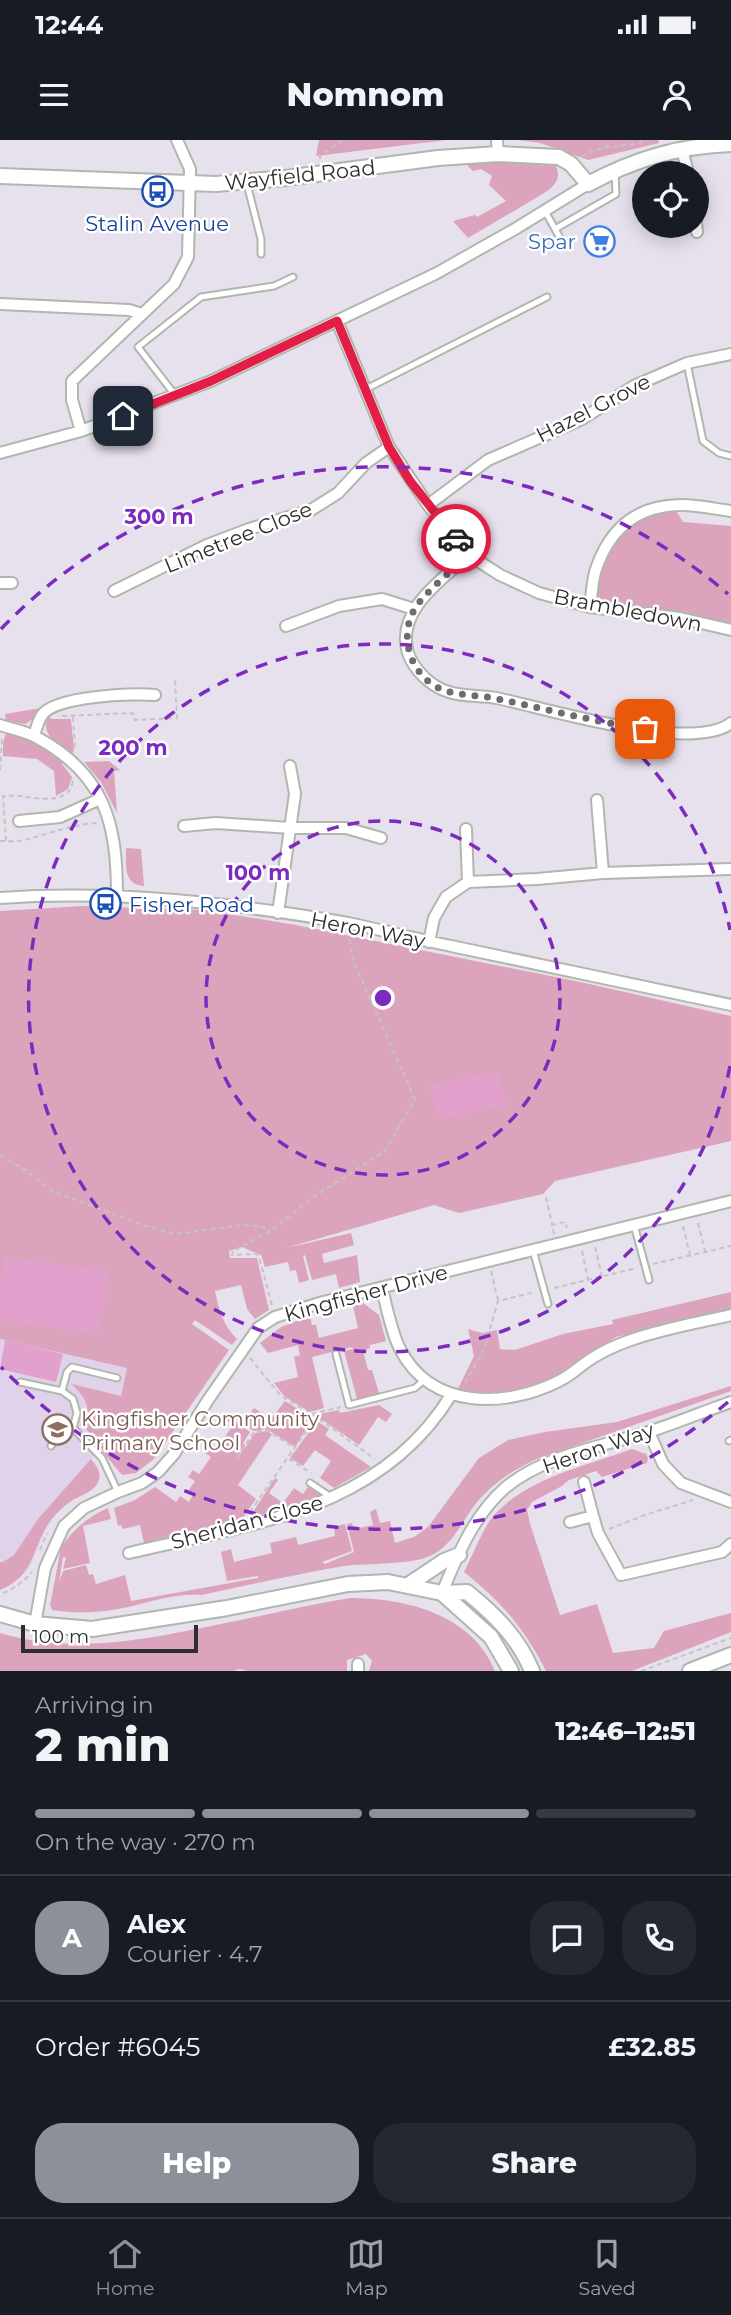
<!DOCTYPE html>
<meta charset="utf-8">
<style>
:root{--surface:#171b24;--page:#242831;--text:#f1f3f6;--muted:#9ea1a6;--line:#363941;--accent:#8c9099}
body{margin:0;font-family:Montserrat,sans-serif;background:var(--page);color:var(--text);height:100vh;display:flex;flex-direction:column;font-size:26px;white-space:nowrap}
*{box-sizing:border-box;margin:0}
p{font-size:23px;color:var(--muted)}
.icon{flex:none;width:38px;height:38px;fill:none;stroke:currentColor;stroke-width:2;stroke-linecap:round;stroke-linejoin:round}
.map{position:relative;height:1531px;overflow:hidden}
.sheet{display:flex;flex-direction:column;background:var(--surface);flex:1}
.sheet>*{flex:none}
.buttons{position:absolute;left:632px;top:21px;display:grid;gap:14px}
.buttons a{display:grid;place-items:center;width:77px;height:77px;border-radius:50%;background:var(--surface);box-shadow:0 4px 18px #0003;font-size:35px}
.scale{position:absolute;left:21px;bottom:18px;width:177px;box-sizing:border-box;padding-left:7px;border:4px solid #2d2d2d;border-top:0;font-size:19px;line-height:24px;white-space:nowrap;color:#2d2d2d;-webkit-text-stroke:5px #fff;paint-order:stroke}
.pin{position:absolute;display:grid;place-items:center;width:60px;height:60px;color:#fff;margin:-30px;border-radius:14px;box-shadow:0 4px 10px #0006}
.courier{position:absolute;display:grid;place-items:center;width:70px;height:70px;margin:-35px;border:5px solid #e11d48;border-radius:50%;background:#fff;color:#222;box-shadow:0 2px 9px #0007}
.headline em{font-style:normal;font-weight:800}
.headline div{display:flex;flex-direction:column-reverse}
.headline{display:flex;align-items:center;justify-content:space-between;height:119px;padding:0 35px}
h1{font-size:46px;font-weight:800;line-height:52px}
.bar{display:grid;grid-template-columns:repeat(4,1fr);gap:10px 7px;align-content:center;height:84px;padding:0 35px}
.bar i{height:9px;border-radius:5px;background:var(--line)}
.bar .current{background:var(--accent)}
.bar p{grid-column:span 4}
.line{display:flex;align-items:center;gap:18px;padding:0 35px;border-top:2px solid var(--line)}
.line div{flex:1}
.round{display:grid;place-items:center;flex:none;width:74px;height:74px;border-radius:28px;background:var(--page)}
.primary-button{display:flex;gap:14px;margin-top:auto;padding:14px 35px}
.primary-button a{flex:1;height:80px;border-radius:28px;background:var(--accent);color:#fff;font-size:28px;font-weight:800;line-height:80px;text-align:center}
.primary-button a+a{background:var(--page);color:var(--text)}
.status{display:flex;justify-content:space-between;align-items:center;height:49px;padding:0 35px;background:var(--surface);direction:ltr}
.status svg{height:19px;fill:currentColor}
header{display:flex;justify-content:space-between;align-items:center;height:91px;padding:0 35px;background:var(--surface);font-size:32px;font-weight:800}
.dock{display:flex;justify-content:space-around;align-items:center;height:98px;border-top:2px solid var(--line);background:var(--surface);font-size:19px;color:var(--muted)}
.dock a{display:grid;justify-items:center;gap:4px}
.dock .current{color:var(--accent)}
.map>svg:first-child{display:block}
</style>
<div class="status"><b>12:44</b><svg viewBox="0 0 49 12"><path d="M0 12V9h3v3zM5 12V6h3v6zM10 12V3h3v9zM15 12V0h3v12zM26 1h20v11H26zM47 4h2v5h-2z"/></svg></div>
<header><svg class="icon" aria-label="menu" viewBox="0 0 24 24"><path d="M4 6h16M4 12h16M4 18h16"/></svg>Nomnom<svg class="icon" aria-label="person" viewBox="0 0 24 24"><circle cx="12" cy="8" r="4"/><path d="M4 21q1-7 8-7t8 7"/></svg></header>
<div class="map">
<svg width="731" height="1531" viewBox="0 0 731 1531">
<rect width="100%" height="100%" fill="#e6e1ec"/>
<path fill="#e1d2ec" d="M0,1108L188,1134L102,1308L91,1319L99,1331V1338L96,1346L68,1363L56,1375L44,1392L31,1425L26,1432L12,1444L0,1450Z"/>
<path fill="#dca4bc" d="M319,0H447L316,16Z
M519,0H658L659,3L588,20L540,3Z
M469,19L554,23C564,38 554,47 541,55L468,98L453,81L475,75L477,77L506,61L489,45L492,36L481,29L473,31L468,26Z
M675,369L683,382L731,386V483L634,465L604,462L596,454C597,433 604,408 620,393C630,383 662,371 675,369Z
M41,568L36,577L25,584L6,580L5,574Z
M48,576L52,579H71L74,610L72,614C58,604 40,596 48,576Z
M7,590L31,599L64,621L62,624L72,637L68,649L56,656L54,631L37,619L3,616V602Z
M109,621L120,630L114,631L117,673L101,642L84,622Z
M126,708L141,709L144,746C123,744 126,725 126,708Z
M82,766L205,770L296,785L585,843L731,876V1001L555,1041L543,1054L459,1073L434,1065L286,1108L351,1093L354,1105L322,1114L324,1123L357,1115L360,1142L339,1148L336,1134L312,1140L305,1115L303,1116L309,1140L299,1143L296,1130L290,1131L288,1122L265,1127L261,1115L242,1107L229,1111L230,1118H257L269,1170L255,1179L247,1169L241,1145L215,1151C219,1170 223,1185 237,1199L232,1205L195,1180L192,1184L229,1210L154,1319L136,1333L123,1335C119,1333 89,1294 86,1288C83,1280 88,1275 87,1267C86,1257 77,1251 72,1244L121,1256L127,1228L0,1199V771Z
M731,1152V1169L616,1197L539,1246L491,1255L456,1253L474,1216L468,1189L482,1193L497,1190L500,1209L515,1210L563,1194L613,1184L612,1180Z
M363,1163L379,1175L386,1201L370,1205V1208L363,1211L368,1230H372L379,1253L357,1259L344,1211L353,1209L352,1207L312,1217L324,1268L310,1272L285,1257L274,1243L298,1237L294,1217L300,1215L298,1205L268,1213L260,1203L281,1187L310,1176L312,1185H316L319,1198L358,1188L353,1166Z
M731,1246V1251L534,1320C511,1332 496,1341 478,1361C462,1380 454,1405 430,1416C411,1425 367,1423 344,1426C297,1434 249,1445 202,1455C176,1453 153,1461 128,1467C103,1473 76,1474 52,1470L50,1465L61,1408C73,1389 88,1377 108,1368L111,1379L83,1386L90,1423L63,1429L66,1418L63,1417L59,1442L63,1431L86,1425L89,1435L93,1434L96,1444L125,1435L131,1461L258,1438V1436L227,1441L221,1412L231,1409L234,1422L272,1413L270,1403L296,1397L298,1405L335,1396L334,1387L345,1384L352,1411L322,1422L325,1424L354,1412L347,1384L352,1383L354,1389L373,1385L370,1372L376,1369L380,1383L390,1381L395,1403L414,1397L428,1387L479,1318L508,1300L545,1292L617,1282Z
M285,1261L313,1278L295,1307L267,1289L254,1291L243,1283L254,1268L271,1279Z
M379,1265L392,1274L386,1282L378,1277L359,1305L315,1275L339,1270L340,1273Z
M229,1277L250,1292L243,1303L245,1305L237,1319L255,1293L267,1291L272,1294L238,1345L256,1359L242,1379L144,1403L140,1385L123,1389L121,1385L118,1386L114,1368L135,1360L155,1347L176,1362L180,1356L189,1362L193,1355L188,1351L195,1341L188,1337L193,1330L199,1334L211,1317L205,1313L209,1306L216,1310L233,1285L227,1281Z
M317,1281L329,1289L325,1295L371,1327L334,1348L320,1338L331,1321L315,1310L303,1326L290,1318Z
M632,1309L646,1314L648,1318L647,1323L602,1337L596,1331L569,1340L562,1346L532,1362L527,1370L531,1387L560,1475L597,1464L613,1513L654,1508L664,1491L731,1473V1492L632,1531H546C523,1486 503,1464 464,1432C473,1415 483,1387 495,1374C530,1337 586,1326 632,1309Z
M91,1319C97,1326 103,1335 97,1344C92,1353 78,1356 70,1362C62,1367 56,1374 50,1381C31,1409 36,1435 0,1450V1422H3L14,1415L38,1379Z
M275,1338L278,1340L269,1353L283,1363L294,1348L303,1354L308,1347L321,1355L285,1368L249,1378Z
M350,1458C405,1458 472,1474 495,1531H369L372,1521L366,1514L347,1520V1531H248L239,1529L233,1531H0V1493C65,1512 126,1503 191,1490C244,1480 297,1467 350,1458Z"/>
<path fill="#e2a1cd" d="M498,932L505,965L439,978L431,945Z
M5,1117L108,1132L99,1194L0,1180V1150Z
M5,1200L63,1214L56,1242L0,1229Z"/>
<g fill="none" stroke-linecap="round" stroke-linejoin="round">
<defs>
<path id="service" d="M247,44L261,99V114
M545,71L555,89
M565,107L555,89L616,54L615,33
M687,223L703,301L719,313L731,316
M364,250L547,157
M175,255L138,207L201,157L274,146L293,137
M634,1085L649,1140
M533,1110L548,1164
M336,1214L349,1265L415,1248L424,1240
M20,1242L62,1251L73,1259L77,1273L73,1288
M62,1251L67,1232L72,1227L117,1238
M729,1301L731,1300
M51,1306L60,1292L73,1288L102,1318L118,1352
M310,1343L331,1357"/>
<path id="minor" d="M497,0L498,14
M682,9L688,33
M696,83L697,92
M0,164L129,170L142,174
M337,181L389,307L428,365L469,415L500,435L539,453L590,467L680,478L731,490
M81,291L72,260V241L174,144L188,117L190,29L177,0
M0,313L81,291L211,241L437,133L515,89L588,44
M428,365L488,320L582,279L634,246L687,223L731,214
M469,415C443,439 395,470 408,513C414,530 431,547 449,552C464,557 481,555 496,558C546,568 691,614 731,583
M0,443H12
M114,451L207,405L249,389L311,370L338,353L366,323L389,307
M590,467C592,455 592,440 596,429C610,388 638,365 682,365C698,365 715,369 731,371
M286,486L339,466L382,459L414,469
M0,585C12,589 25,591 36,597C105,634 117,683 117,756
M34,596C36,589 38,581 42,575C55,556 133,553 155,555
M597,660L603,733
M19,681L60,677L100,659
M184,686L216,683L291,688H346L381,698
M466,689L468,742
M0,758C116,750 233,763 348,783C382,790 417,799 451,806C544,826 638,845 731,865
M278,773L295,654L290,626
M429,802L434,778L446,757L468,742L537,739L603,733L731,729
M382,1148C387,1169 391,1191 400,1209C431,1270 506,1268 559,1241C572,1235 582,1224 594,1217C604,1211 617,1205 628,1201C661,1189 697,1183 731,1175
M649,1292L663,1324L681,1343L731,1362
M584,1342L593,1376
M570,1382L593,1376L598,1393L621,1435L722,1412L731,1404
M129,1413C251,1384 380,1371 451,1255
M442,1453C457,1416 474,1375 505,1348C543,1316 599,1307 645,1293C674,1284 702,1272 731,1262
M35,1484L45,1428L64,1386L84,1368L118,1352L142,1343L158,1332L174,1314L208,1260L258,1188L275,1177L323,1162L731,1061
M358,1531V1524"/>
<path id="tertiary" d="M0,36L216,44L286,38L438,18L498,14L559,17L571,24L588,44C635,19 678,6 731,4
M408,1445L444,1421L459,1415
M442,1453L491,1497L511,1531
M0,1474L35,1484L92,1489L227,1468L348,1444L388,1442L442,1453L467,1452C495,1475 518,1497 532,1531
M690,1531L731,1515"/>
</defs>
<use href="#service" stroke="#b0b7ad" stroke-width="9"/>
<use href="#minor" stroke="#b0b7ad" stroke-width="14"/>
<use href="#tertiary" stroke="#b0b7ad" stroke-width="18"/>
<path stroke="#c4c4c4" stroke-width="2" stroke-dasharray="5 3.5" stroke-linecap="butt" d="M606,8L610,0
M581,17C600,4 626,8 648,0
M320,19V16L342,0
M62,576L133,573L135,580L177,578L175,539
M73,577L75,610
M0,630L2,597
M0,701C9,701 19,702 28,699C50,693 74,684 98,683
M6,701L3,656C11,656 19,655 26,657C42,659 70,664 73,640
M0,1015L25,1030L52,1051L146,1086L175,1094L242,1085L257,1086L270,1089
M546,1057L552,1084
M698,1083L705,1111
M683,1086L690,1115
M554,1094L552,1085L565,1082L567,1088
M595,1107L602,1136
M582,1111L588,1139
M653,1124L731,1106
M491,1131L498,1160
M554,1148L637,1128
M272,1165L259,1117L256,1114L232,1115L233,1111L272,1090L312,1058L385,1011L415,959L355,825L348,795
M250,1218L281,1256L312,1274L375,1319
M465,1243L484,1209L498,1161L535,1152
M312,1274L341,1267
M237,1318L254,1292L267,1290L293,1307
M289,1319L311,1333
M250,1372L316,1277
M609,1389L645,1375L693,1360
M40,1410L47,1393
M3,1453C14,1449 25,1440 32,1432
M641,1531L731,1498"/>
<use href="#service" stroke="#fff" stroke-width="5"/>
<use href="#minor" stroke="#fff" stroke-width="10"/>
<use href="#tertiary" stroke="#fff" stroke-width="14"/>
</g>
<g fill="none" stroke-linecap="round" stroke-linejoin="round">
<path stroke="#6e6c70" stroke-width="7" stroke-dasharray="0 12.6" d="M456,399L469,415C455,428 421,455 413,472C400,498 410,531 435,546C454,557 477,554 498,559C547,569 595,582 645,589"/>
<path stroke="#e11d48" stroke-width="9" d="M123,276L211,241L337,181L389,307L410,341L456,399"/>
</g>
<g fill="none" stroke="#7b2cbf" stroke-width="3.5" stroke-dasharray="12 9">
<circle cx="383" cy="858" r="177"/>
<path d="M730 926A354 354 0 1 1 730 790"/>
<path d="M728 1262A531 531 0 0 1 1 1227M1 489A531 531 0 0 1 728 454"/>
</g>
<defs>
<symbol id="bus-ring" viewBox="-11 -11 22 22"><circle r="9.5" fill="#fff" stroke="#1a4fb4" stroke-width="1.5"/><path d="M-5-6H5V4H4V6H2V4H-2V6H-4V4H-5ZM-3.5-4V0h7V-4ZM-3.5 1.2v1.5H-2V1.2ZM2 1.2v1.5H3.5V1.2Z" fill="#1a4fb4"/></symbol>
<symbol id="supermarket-ring" viewBox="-11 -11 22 22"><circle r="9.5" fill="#fff" stroke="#3f7fe0" stroke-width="1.5"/><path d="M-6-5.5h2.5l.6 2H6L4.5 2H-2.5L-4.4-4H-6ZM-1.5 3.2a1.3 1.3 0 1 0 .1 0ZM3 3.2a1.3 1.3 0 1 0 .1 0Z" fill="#3f7fe0"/></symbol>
<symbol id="school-ring" viewBox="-11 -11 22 22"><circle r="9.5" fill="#fff" stroke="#8d6e63" stroke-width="1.5"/><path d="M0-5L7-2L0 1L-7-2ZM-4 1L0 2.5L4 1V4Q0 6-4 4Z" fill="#8d6e63"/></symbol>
</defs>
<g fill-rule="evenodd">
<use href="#bus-ring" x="140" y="34" width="35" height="35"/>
<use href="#supermarket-ring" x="582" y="84" width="35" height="35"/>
<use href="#bus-ring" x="88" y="746" width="35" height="35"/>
<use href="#school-ring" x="40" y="1272" width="35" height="35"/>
</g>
<g text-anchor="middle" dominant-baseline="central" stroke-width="5" stroke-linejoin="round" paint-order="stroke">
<g font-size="21" fill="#2d2d2d" stroke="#fff">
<text transform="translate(300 35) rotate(-6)">Wayfield Road</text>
<text transform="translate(593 268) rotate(-27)">Hazel Grove</text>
<text transform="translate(238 397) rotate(-22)">Limetree Close</text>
<text transform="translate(628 470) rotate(11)">Brambledown</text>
<text transform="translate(368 790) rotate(11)">Heron Way</text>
<text transform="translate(366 1153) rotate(-15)">Kingfisher Drive</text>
<text transform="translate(598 1308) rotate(-19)">Heron Way</text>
<text transform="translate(247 1382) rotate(-15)">Sheridan Close</text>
</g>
<g font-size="21" fill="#164399" stroke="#fff">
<text x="157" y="83">Stalin Avenue</text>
<text x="129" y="764" text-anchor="start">Fisher Road</text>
</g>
<g font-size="21" fill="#366cbe" stroke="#fff" text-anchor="end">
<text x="576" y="101">Spar</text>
</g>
<g font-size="21" fill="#785e54" stroke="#fff" text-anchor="start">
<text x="81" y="1278">Kingfisher Community<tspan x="81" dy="24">Primary School</tspan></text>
</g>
</g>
<circle cx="383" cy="858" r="10" fill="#7b2cbf" stroke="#fff" stroke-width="3.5"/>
<g font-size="21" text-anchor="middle" font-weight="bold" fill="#7b2cbf" stroke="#fff" stroke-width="5" stroke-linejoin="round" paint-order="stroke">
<text x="159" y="384">300 m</text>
<text x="133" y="615">200 m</text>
<text x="258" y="740">100 m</text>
</g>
</svg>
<div class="buttons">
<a><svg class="icon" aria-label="locate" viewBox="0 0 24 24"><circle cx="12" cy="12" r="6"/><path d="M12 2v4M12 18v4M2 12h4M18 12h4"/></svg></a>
</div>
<div class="scale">100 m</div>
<div class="pin" style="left:645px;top:589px;background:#ea580c"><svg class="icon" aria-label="bag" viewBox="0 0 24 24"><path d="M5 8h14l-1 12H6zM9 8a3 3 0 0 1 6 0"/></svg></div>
<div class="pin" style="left:123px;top:276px;background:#1f2937"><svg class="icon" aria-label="home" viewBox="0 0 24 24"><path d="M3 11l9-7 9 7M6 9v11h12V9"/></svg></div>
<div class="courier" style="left:456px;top:399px"><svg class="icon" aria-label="car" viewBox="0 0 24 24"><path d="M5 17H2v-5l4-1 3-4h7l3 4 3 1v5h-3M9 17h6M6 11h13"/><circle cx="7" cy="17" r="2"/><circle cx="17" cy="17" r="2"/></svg></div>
</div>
<section class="sheet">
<div class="headline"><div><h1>2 min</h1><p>Arriving in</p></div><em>12:46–12:51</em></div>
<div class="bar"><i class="current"></i><i class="current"></i><i class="current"></i><i></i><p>On the way · 270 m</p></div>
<div class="line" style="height:126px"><b class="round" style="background:var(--accent);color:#fff">A</b><div><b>Alex</b><p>Courier · 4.7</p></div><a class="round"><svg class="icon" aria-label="chat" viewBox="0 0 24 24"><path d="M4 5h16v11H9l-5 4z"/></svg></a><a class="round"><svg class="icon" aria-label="phone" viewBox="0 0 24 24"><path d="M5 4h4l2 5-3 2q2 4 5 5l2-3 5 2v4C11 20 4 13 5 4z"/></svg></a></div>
<div class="line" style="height:91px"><div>Order #6045</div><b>£32.85</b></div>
<div class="primary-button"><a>Help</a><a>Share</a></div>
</section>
<nav class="dock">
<a class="current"><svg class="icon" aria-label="home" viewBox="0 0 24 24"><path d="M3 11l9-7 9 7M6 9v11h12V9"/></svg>Home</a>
<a><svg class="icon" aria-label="map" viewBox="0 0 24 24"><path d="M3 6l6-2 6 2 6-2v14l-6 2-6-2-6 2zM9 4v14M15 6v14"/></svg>Map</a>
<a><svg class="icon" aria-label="saved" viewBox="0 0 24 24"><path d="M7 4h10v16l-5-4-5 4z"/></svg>Saved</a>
</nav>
